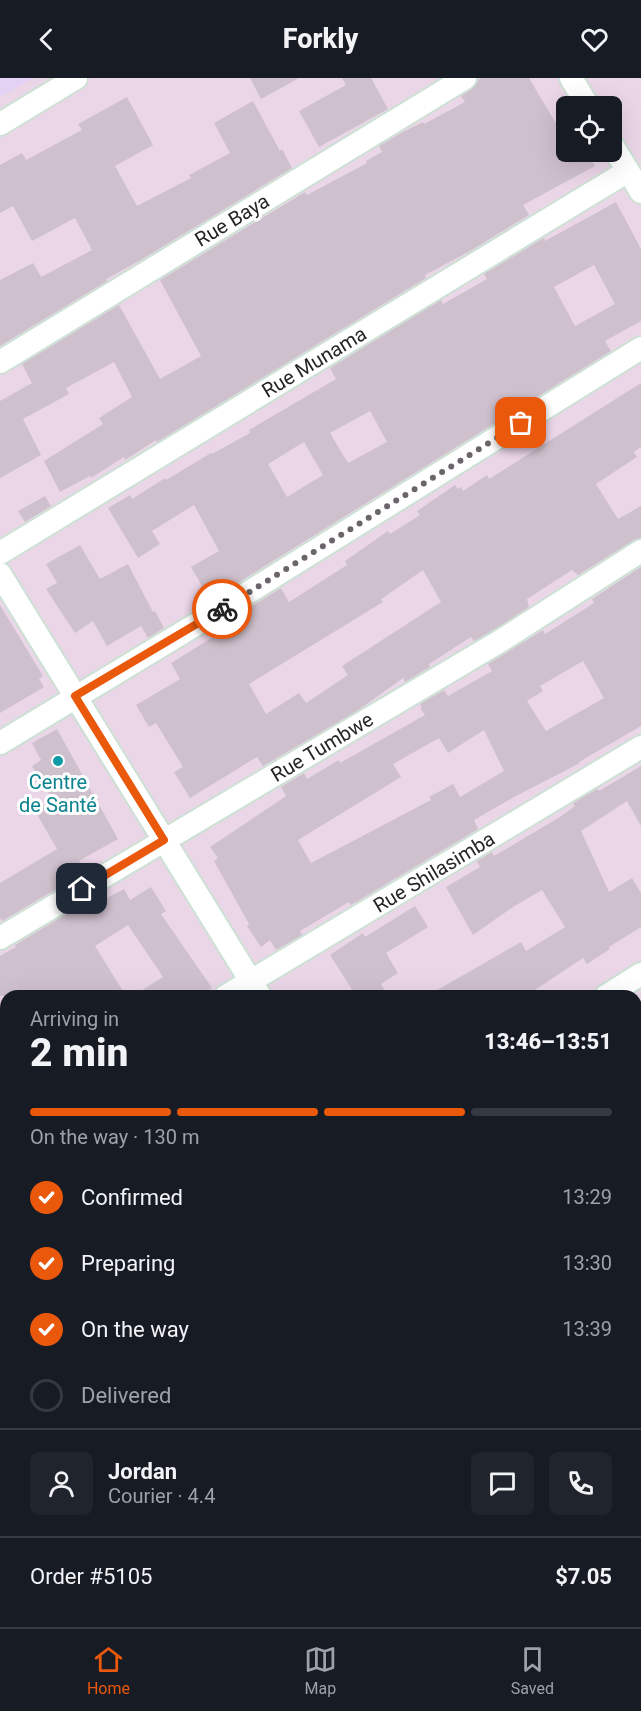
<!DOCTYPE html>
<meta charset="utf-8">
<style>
:root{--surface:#171b24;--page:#20242c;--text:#f1f3f6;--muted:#9ea1a6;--line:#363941;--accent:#ea580c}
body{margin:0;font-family:Roboto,sans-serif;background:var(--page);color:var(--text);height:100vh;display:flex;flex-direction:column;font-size:22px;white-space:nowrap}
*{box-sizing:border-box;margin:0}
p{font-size:20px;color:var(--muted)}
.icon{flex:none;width:33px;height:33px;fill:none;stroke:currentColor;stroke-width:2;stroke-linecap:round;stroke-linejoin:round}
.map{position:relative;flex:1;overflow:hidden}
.drawer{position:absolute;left:0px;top:912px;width:642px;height:638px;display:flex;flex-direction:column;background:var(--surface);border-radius:18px 18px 0 0;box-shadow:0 6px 24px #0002}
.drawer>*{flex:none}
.fabs{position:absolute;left:556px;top:18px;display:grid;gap:12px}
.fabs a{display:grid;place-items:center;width:66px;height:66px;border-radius:9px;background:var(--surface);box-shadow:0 6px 24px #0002;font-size:30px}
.pin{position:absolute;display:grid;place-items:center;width:51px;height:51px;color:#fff;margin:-26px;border-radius:12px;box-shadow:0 3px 9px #0006}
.courier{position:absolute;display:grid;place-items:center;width:60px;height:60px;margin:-30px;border:4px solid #ea580c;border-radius:50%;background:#fff;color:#222;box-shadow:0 2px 8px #0007}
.head em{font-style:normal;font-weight:800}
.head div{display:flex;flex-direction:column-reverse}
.head{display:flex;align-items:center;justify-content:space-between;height:102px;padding:0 30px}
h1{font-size:39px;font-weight:800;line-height:45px}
.bar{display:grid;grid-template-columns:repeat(4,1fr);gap:9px 6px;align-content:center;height:72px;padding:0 30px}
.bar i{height:8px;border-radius:4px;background:var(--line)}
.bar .current{background:var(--accent)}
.bar p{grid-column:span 4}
.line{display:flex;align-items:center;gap:15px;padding:0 30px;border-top:2px solid var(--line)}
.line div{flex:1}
.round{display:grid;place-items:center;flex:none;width:63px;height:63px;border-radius:9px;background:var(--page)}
ol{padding:0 30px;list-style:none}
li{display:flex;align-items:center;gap:18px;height:66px}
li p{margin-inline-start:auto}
li .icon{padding:6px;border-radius:50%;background:var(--accent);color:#fff;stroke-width:4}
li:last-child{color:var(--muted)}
li i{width:33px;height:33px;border:3px solid var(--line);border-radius:50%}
header{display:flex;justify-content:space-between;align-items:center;height:78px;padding:0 30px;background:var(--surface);font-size:27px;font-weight:800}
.tabs{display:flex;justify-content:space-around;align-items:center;height:84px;border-top:2px solid var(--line);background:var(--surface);font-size:16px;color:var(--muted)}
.tabs a{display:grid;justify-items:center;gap:3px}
.tabs .current{color:var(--accent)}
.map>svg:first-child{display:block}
</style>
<header><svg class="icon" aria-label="back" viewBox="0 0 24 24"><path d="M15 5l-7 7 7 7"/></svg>Forkly<svg class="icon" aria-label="heart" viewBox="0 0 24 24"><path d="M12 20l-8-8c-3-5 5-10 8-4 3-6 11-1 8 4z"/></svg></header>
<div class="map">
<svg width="641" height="1549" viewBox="0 0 641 1549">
<rect width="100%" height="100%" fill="#ebd6e8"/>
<path fill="#e3d2f3" d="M0,0H34L0,19Z"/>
<path fill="#cfc0cd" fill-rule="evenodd" d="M250,0H299L261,21Z
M342,0H371L388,31L319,69L299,33L346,7Z
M480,0H529L567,64V74H587L595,88L523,127L529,137L470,173L425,197L426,200L157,364L156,362L125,382L124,379L91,400L90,398L60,414L44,383L103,346L99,340L132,319L114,284L66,310L69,316L23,341L41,377L0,400V323L32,305L22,286L119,227L160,301L201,278L160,202L305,114L307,117L367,85L366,83L382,74L379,68L401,55L423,44L424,46L465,24L461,18L472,11Z
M127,19L153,67L115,88L137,128L191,100L189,97L230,75L214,45L253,23L280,73L282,71L292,90L139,183L106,201L107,203L0,268V202L33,185L41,199L92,172L75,140L32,163L13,128L0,135V87L22,75L26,82L82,52L78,46Z
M616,124L641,171V243L605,263L611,273L210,522L191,489L219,473L194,427L152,453L160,466L138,480L108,430L130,417L132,421L165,400L166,402L211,375L212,376L250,355L249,352L336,301L330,290L441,222L443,226L487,201L484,196L544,160L545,163ZM594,187L615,226L575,248L554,209ZM370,333L387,364L348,385L330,355ZM304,364L323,397L287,419L268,386Z
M641,305V369L634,374L637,379L596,406L618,441L641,428V460L634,462L578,497L572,492L527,521L529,529L495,551L474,563L471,559L429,586L430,589L405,604L403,600L357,633L263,688L257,679L190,720L174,694L183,689L156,645L149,649L136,627L180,601L171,585L226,551L223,546L281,510L289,524L347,487L345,483L388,453L390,456L420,437L417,433L455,407L458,411L461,409L463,413L487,397L489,401ZM423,492L441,524L342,588L348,597L306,625L299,615L266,636L249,606L383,524L381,521L383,520Z
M45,418L51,428L25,444L18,433Z
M80,467L100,501L128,486L153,534L155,533L164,550L148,560L141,548L107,568L93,543L75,555L46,511L57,505L46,486Z
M641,489V648L579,684L580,685L514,719L474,742L478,751L351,827L349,824L300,853L302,857L276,872L270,862L261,869L247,848L249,846L214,783L218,780L210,769L286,718L281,709L304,695L307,701L339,682L340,685L425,637L420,630L422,629L420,626L444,612L448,618L492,593L488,586L543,552L545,556L594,525L592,521ZM583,583L604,620L546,653L527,623L543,613L540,608ZM484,652L504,693L460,719L453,706L429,719L431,722L311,785L298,762L401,699L393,686L439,660L448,675Z
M0,527L43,598L39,601L44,609L0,635Z
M57,651L118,761L79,783L85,794L2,843L0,840V805L57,771L35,733L53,722L32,688L41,682L32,665Z
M641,688V748L627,723L581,753L609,814L632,800L641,815V849L609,869L610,871L587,886L583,880L526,918H427L521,864L526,873L565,849L542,812L513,829L473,857L446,809L480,789L477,783L492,774L494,778L560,739L575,728L573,725L597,711L599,713Z
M151,809L166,833L161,836L212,910L199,918H133L163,899L128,847L95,868L126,918H0V878L16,869L15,867L98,817L101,823L124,811L130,822Z
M415,828L428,849L386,875L398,895L381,906L388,918H356L330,877L363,855L365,859Z"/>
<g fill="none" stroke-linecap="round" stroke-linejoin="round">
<defs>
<path id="minor" d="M571,0L588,28
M0,46L76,0
M612,67L641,114
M0,284L465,0
M0,475L628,93
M0,496L260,918
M0,665L220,532L641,270
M0,860L502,562L641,473
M226,918L641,669
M606,918L641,896
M0,1056L6,1053
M636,1219L641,1217
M0,1285L6,1282
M0,1470L6,1468"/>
</defs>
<use href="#minor" stroke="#cce1d4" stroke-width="26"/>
<use href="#minor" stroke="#fff" stroke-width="22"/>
<path stroke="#99b3a4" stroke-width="4.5" d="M636,1332L641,1330
M86,1549L100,1544"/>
</g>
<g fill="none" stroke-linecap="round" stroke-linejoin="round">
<path stroke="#6b646a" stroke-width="6" stroke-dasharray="0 10.8" d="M222,531L521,345"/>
<path stroke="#ea580c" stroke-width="8" d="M82,811L164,762L75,618L222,531"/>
</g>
<circle fill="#0f9aa8" stroke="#fff" stroke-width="2" cx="58" cy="683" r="6"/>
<g text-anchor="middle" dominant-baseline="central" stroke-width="6" stroke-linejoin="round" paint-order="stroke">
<g font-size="20" fill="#262626" stroke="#fff">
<text transform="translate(232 142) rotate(-31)">Rue Baya</text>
<text transform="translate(314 284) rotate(-31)">Rue Munama</text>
<text transform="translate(322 669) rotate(-31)">Rue Tumbwe</text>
<text transform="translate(434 794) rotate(-31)">Rue Shilasimba</text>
</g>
<g font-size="20" fill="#0d838f" stroke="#fff">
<text x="58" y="704">Centre<tspan x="58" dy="23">de Santé</tspan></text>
</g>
</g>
</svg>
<div class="fabs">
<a><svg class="icon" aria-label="locate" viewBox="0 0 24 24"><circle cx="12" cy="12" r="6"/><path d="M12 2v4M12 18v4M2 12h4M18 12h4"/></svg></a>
</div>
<div class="pin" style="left:521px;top:345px;background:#ea580c"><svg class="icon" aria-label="bag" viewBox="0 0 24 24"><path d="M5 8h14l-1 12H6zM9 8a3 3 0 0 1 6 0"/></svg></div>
<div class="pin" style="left:82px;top:811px;background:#1f2937"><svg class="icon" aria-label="home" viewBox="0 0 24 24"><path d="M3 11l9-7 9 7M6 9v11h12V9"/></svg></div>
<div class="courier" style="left:222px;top:531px"><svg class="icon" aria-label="bike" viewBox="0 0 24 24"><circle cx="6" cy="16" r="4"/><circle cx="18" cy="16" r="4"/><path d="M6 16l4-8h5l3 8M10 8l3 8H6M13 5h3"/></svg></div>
<section class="drawer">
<div class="head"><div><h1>2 min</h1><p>Arriving in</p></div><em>13:46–13:51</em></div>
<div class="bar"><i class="current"></i><i class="current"></i><i class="current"></i><i></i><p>On the way · 130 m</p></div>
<ol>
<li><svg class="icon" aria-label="check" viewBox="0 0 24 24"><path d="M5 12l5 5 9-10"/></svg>Confirmed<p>13:29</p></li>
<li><svg class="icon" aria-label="check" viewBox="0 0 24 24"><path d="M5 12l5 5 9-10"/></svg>Preparing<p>13:30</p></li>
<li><svg class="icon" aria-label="check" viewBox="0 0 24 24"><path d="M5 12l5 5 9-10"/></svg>On the way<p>13:39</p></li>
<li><i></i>Delivered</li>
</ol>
<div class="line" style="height:108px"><a class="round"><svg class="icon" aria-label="person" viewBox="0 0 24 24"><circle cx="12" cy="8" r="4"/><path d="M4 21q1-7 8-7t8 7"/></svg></a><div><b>Jordan</b><p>Courier · 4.4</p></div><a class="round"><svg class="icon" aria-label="chat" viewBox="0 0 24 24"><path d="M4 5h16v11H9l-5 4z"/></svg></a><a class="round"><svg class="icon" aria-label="phone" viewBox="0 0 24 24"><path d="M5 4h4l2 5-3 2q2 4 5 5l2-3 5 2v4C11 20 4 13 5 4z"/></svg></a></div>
<div class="line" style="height:78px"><div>Order #5105</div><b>$7.05</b></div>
</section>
</div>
<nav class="tabs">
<a class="current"><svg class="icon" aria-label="home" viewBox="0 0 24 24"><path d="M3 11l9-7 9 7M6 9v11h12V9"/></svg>Home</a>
<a><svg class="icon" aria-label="map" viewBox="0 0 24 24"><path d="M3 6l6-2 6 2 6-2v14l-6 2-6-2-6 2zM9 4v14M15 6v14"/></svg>Map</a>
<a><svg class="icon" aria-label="saved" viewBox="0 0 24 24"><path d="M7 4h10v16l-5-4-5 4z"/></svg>Saved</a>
</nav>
